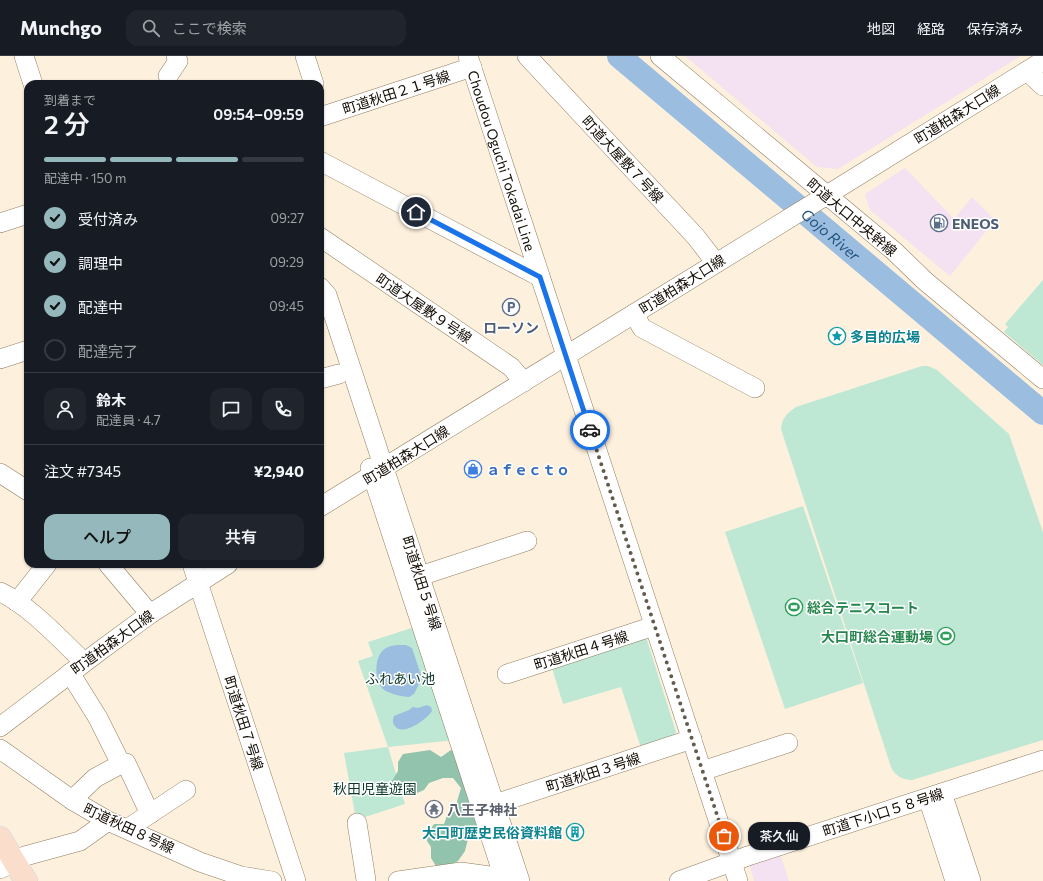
<!DOCTYPE html>
<html lang="ja">
<meta charset="utf-8">
<style>
:root{--surface:#171b24;--page:#20242c;--text:#f1f3f6;--muted:#9ea1a6;--line:#363941;--accent:#95b8bc}
body{margin:0;font-family:Commissioner,"Noto Sans JP",sans-serif;background:var(--page);color:var(--text);height:100vh;display:flex;flex-direction:column;font-size:15px;white-space:nowrap}
*{box-sizing:border-box;margin:0}
p{font-size:13px;color:var(--muted)}
.icon{flex:none;width:22px;height:22px;fill:none;stroke:currentColor;stroke-width:2;stroke-linecap:round;stroke-linejoin:round}
.map{position:relative;flex:1;overflow:hidden}
.side{position:absolute;left:24px;top:24px;width:300px;height:488px;display:flex;flex-direction:column;background:var(--surface);border-radius:12px;box-shadow:0 1px 3px #0004}
.side>*{flex:none}
.pin{position:absolute;display:grid;place-items:center;width:34px;height:34px;color:#fff;margin:-17px;border:2px solid #fff;border-radius:50%;box-shadow:0 1px 4px #0007}
.courier{position:absolute;display:grid;place-items:center;width:40px;height:40px;margin:-20px;border:3px solid #1a73e8;border-radius:50%;background:#fff;color:#222;box-shadow:0 1px 5px #0007}
.bubble{position:absolute;height:28px;border-radius:12px;background:var(--surface);box-shadow:0 1px 3px #0004;font-size:13px;font-weight:600;line-height:28px;text-align:center}
.overview em{font-style:normal;font-weight:600}
.overview div{display:flex;flex-direction:column-reverse}
.overview{display:flex;align-items:center;justify-content:space-between;height:68px;padding:0 20px}
h1{font-size:26px;font-weight:600;line-height:30px}
.bar{display:grid;grid-template-columns:repeat(4,1fr);gap:6px 4px;align-content:center;height:48px;padding:0 20px}
.bar i{height:5px;border-radius:3px;background:var(--line)}
.bar .active{background:var(--accent)}
.bar p{grid-column:span 4}
.line{display:flex;align-items:center;gap:10px;padding:0 20px;border-top:1px solid var(--line)}
.line div{flex:1}
.round{display:grid;place-items:center;flex:none;width:42px;height:42px;border-radius:12px;background:var(--page)}
ol{padding:0 20px;list-style:none}
li{display:flex;align-items:center;gap:12px;height:44px}
li p{margin-inline-start:auto}
li .icon{padding:4px;border-radius:50%;background:var(--accent);color:#111;stroke-width:4}
li:last-child{color:var(--muted)}
li i{width:22px;height:22px;border:2px solid var(--line);border-radius:50%}
.cta{display:flex;gap:8px;margin-top:auto;padding:8px 20px}
.cta a{flex:1;height:46px;border-radius:12px;background:var(--accent);color:#111;font-size:16px;font-weight:600;line-height:46px;text-align:center}
.cta a+a{background:var(--page);color:var(--text)}
header{display:flex;align-items:center;gap:24px;box-sizing:border-box;height:56px;padding:0 20px;background:var(--surface);border-bottom:1px solid var(--line)}
header strong{font-size:19px}
nav{display:flex;gap:22px;margin-inline-start:auto;font-size:14px}
.search{width:280px;height:36px;background:var(--page);display:flex;align-items:center;gap:10px;box-sizing:border-box;padding:0 14px;border-radius:12px;color:var(--muted);font-size:15px}
.map>svg:first-child{display:block}
</style>
<header>
<strong>Munchgo</strong>
<div class="search"><svg class="icon" aria-label="search" viewBox="0 0 24 24"><circle cx="10" cy="10" r="6"/><path d="M15 15l6 6"/></svg>ここで検索</div>
<nav><a>地図</a><a>経路</a><a>保存済み</a></nav>
</header>
<div class="map">
<svg width="1043" height="825" viewBox="0 0 1043 825">
<rect width="100%" height="100%" fill="#fdf0dd"/>
<path fill="#f4e1f2" d="M685,0H1021L838,113L817,111Z
M905,112L954,163L972,141L995,164L950,220L870,154L865,138Z
M780,798L789,825H754L750,811L752,807Z"/>
<path fill="#bee8d4" d="M1043,224V309L1004,276L1008,271L1005,268Z
M922,310H928L937,314L1009,378L1043,476V684L912,724C903,724 895,720 891,711L781,373C782,362 787,357 796,351Z
M803,450L863,627L785,653L725,476Z
M418,570L456,684L388,691L405,748L356,764L344,697L388,691L358,605L373,600L368,586Z
M646,581L676,676L671,684L642,695L621,631L563,648L552,612Z"/>
<path fill="#92c3ad" d="M430,694L441,701L451,694L463,699L477,770L469,779L465,795L458,805L448,810H436L431,802V791L427,785L428,777L434,768H444L448,757L454,756L461,732L453,722H443L429,727L424,734L412,739L397,736L392,725L398,715V706L403,698Z"/>
<path fill="#9bbddf" d="M399,589H406L412,592L422,622L414,638L409,641C403,641 386,637 382,632C374,622 374,599 386,592C390,590 394,589 399,589Z
M427,649L431,651L432,655C427,663 402,682 394,669C392,666 393,663 394,660L409,654L413,651L418,652Z"/>
<g fill="none" stroke-linecap="round" stroke-linejoin="round">
<path stroke="#9bbddf" stroke-width="24" id="s1" d="M619,0L1043,357"/>
<defs>
<g id="minor">
<path d="M24,0L33,28"/>
<path d="M305,0L314,28"/>
<path id="s2" d="M468,0L738,825"/>
<path d="M527,0L696,181L716,207"/>
<path d="M660,0L894,195L925,225L1043,323"/>
<path d="M1027,15L1043,30"/>
<path d="M168,20L178,5L176,0"/>
<path d="M320,61L472,11"/>
<path d="M320,105L540,221"/>
<path d="M0,167L28,158"/>
<path d="M320,181L511,311L524,326"/>
<path d="M320,231L327,239L520,825"/>
<path d="M634,258L642,272L755,332"/>
<path d="M0,303L28,294"/>
<path d="M320,323L339,318"/>
<path d="M370,412L505,825"/>
<path d="M0,417L28,435"/>
<path d="M320,451L827,139L1043,5"/>
<path d="M108,508L150,558"/>
<path d="M192,508L296,825"/>
<path d="M420,520L527,485"/>
<path d="M0,536C29,549 61,584 84,606"/>
<path d="M17,546L47,508"/>
<path d="M70,617L98,662L121,708L95,722L72,744"/>
<path d="M507,618L654,570"/>
<path d="M0,671L97,597L150,558L228,508"/>
<path d="M0,693L72,744L108,765L200,806L241,820L272,825"/>
<path d="M121,708L126,707L150,758"/>
<path d="M702,715L788,687"/>
<path d="M942,737L971,825"/>
<path d="M928,742L955,825"/>
<path d="M495,748L692,683"/>
<path d="M357,767L366,824"/>
<path d="M127,773L186,734"/>
<path d="M0,813L25,800L80,785L108,765"/>
<path d="M398,825L461,816L504,822"/>
<path d="M679,825L748,800L1043,704"/>
</g>
<path id="major" d="M0,782L26,825"/>
</defs>
<use href="#minor" stroke="#907d5f" stroke-width="20"/>
<use href="#major" stroke="#dedddc" stroke-width="24"/>
<use href="#minor" stroke="#fff" stroke-width="19"/>
<use href="#major" stroke="#fbddcb" stroke-width="22"/>
</g>
<g fill="none" stroke-linecap="round" stroke-linejoin="round">
<path stroke="#645b4f" stroke-width="4" stroke-dasharray="0 7.2" d="M590,374L724,780"/>
<path stroke="#1a73e8" stroke-width="5" d="M416,156L540,221L590,374"/>
</g>
<defs>
<symbol id="fuel-ring" viewBox="-11 -11 22 22"><circle r="9.5" fill="#fff" stroke="#5c6f8a" stroke-width="1.5"/><path d="M-5.5-6h7V0h2V4h1.3V-2.5L3-4.5l.8-.8L6-3V5H2.5V1h-1V6h-7ZM-4.2-4.7v3.2H.2V-4.7Z" fill="#5c6f8a"/></symbol>
<symbol id="parking-ring" viewBox="-11 -11 22 22"><circle r="9.5" fill="#fff" stroke="#5c6f8a" stroke-width="1.5"/><path d="M-3.5-5.5H1a3.5 3.5 0 0 1 0 7H-1V5.5H-3.5ZM-1-3.4V-.6H.8a1.4 1.4 0 0 0 0-2.8Z" fill="#5c6f8a"/></symbol>
<symbol id="sight-ring" viewBox="-11 -11 22 22"><circle r="9.5" fill="#fff" stroke="#0f9aa8" stroke-width="1.5"/><path d="M0-6L1.8-2.2L6-1.7L2.9 1.2L3.7 5.4L0 3.3L-3.7 5.4L-2.9 1.2L-6-1.7L-1.8-2.2Z" fill="#0f9aa8"/></symbol>
<symbol id="shop-ring" viewBox="-11 -11 22 22"><circle r="9.5" fill="#fff" stroke="#3f7fe0" stroke-width="1.5"/><path d="M-5-2.5h2.3a2.7 3.5 0 0 1 5.4 0H5L5.5 6h-11ZM-1.5-2.5h3a1.5 2.3 0 0 0-3 0Z" fill="#3f7fe0"/></symbol>
<symbol id="stadium-ring" viewBox="-11 -11 22 22"><circle r="9.5" fill="#fff" stroke="#2e9e5b" stroke-width="1.5"/><path d="M0-5a6.5 5 0 1 0 0 10a6.5 5 0 1 0 0-10ZM-3.5-1.8h7v3.6h-7Z" fill="#2e9e5b"/></symbol>
<symbol id="temple-ring" viewBox="-11 -11 22 22"><circle r="9.5" fill="#fff" stroke="#6b7280" stroke-width="1.5"/><path d="M0-6L5-2H3V0L6.5 2.5H4V6H1.5V3h-3V6H-4V2.5H-6.5L-3 0V-2H-5Z" fill="#6b7280"/></symbol>
<symbol id="building-ring" viewBox="-11 -11 22 22"><circle r="9.5" fill="#fff" stroke="#0f9aa8" stroke-width="1.5"/><path d="M-4-6H4V6H1V3H-1V6H-4ZM-2.5-4.3h1.7v1.8h-1.7ZM.8-4.3h1.7v1.8H.8ZM-2.5-1h1.7V.8h-1.7ZM.8-1h1.7V.8H.8Z" fill="#0f9aa8"/></symbol>
</defs>
<g fill-rule="evenodd">
<use href="#fuel-ring" x="929" y="157" width="20" height="20"/>
<use href="#parking-ring" x="501" y="241" width="20" height="20"/>
<use href="#sight-ring" x="827" y="270" width="20" height="20"/>
<use href="#shop-ring" x="463" y="403" width="20" height="20"/>
<use href="#stadium-ring" x="784" y="541" width="20" height="20"/>
<use href="#stadium-ring" x="936" y="570" width="20" height="20"/>
<use href="#temple-ring" x="424" y="743" width="20" height="20"/>
<use href="#building-ring" x="565" y="766" width="20" height="20"/>
</g>
<g text-anchor="middle" dominant-baseline="central" stroke-width="3" stroke-linejoin="round" paint-order="stroke">
<g font-size="14" fill="#120b03" stroke="#fff">
<text transform="translate(396 36) rotate(-18)">町道秋田２１号線</text>
<text transform="translate(957 58) rotate(-32)">町道柏森大口線</text>
<text transform="translate(623 103) rotate(47)">町道大屋敷７号線</text>
<text stroke="none"><textPath href="#s2" startOffset="110">Choudou Oguchi Tokadai Line</textPath></text>
<text transform="translate(852 161) rotate(40)">町道大口中央幹線</text>
<text transform="translate(682 228) rotate(-32)">町道柏森大口線</text>
<text transform="translate(424 252) rotate(34)">町道大屋敷９号線</text>
<text transform="translate(406 399) rotate(-32)">町道柏森大口線</text>
<text transform="translate(422 527) rotate(72)">町道秋田５号線</text>
<text transform="translate(112 586) rotate(-36)">町道柏森大口線</text>
<text transform="translate(581 594) rotate(-18)">町道秋田４号線</text>
<text transform="translate(244 667) rotate(72)">町道秋田７号線</text>
<text transform="translate(593 716) rotate(-18)">町道秋田３号線</text>
<text transform="translate(883 756) rotate(-18)">町道下小口５８号線</text>
<text transform="translate(129 772) rotate(25)">町道秋田８号線</text>
</g>
<g font-size="14" font-weight="bold" fill="#4e5e75" stroke="#fff" text-anchor="start">
<text x="952" y="167">ENEOS</text>
<text x="511" y="271" text-anchor="middle">ローソン</text>
</g>
<g font-size="14" font-weight="bold" fill="#0d838f" stroke="#fff" text-anchor="start">
<text x="850" y="280">多目的広場</text>
<text x="562" y="776" text-anchor="end">大口町歴史民俗資料館</text>
</g>
<g font-size="14" font-weight="bold" fill="#366cbe" stroke="#fff" text-anchor="start">
<text x="486" y="413">ａｆｅｃｔｏ</text>
</g>
<g font-size="14" font-weight="bold" fill="#27864d" stroke="#fff" text-anchor="start">
<text x="807" y="551">総合テニスコート</text>
<text x="933" y="580" text-anchor="end">大口町総合運動場</text>
</g>
<g font-size="14" fill="#0d3728" stroke="#fff">
<text x="400" y="622">ふれあい池</text>
<text x="375" y="732">秋田児童遊園</text>
</g>
<g font-size="14" font-weight="bold" fill="#5b616d" stroke="#fff" text-anchor="start">
<text x="447" y="753">八王子神社</text>
</g>
<g font-size="15" font-style="italic" fill="#235481" stroke="#fff">
<text stroke="none"><textPath href="#s1" startOffset="277">Gojo River</textPath></text>
</g>
</g>
</svg>
<div class="pin" style="left:724px;top:780px;background:#ea580c"><svg class="icon" aria-label="bag" viewBox="0 0 24 24"><path d="M5 8h14l-1 12H6zM9 8a3 3 0 0 1 6 0"/></svg></div>
<div class="pin" style="left:416px;top:156px;background:#1f2937"><svg class="icon" aria-label="home" viewBox="0 0 24 24"><path d="M3 11l9-7 9 7M6 9v11h12V9"/></svg></div>
<div class="courier" style="left:590px;top:374px"><svg class="icon" aria-label="car" viewBox="0 0 24 24"><path d="M5 17H2v-5l4-1 3-4h7l3 4 3 1v5h-3M9 17h6M6 11h13"/><circle cx="7" cy="17" r="2"/><circle cx="17" cy="17" r="2"/></svg></div>
<div class="bubble" style="left:748px;top:766px;width:62px">茶久仙</div>
<section class="side">
<div class="overview"><div><h1>2 分</h1><p>到着まで</p></div><em>09:54–09:59</em></div>
<div class="bar"><i class="active"></i><i class="active"></i><i class="active"></i><i></i><p>配達中 · 150 m</p></div>
<ol>
<li><svg class="icon" aria-label="check" viewBox="0 0 24 24"><path d="M5 12l5 5 9-10"/></svg>受付済み<p>09:27</p></li>
<li><svg class="icon" aria-label="check" viewBox="0 0 24 24"><path d="M5 12l5 5 9-10"/></svg>調理中<p>09:29</p></li>
<li><svg class="icon" aria-label="check" viewBox="0 0 24 24"><path d="M5 12l5 5 9-10"/></svg>配達中<p>09:45</p></li>
<li><i></i>配達完了</li>
</ol>
<div class="line" style="height:72px"><a class="round"><svg class="icon" aria-label="person" viewBox="0 0 24 24"><circle cx="12" cy="8" r="4"/><path d="M4 21q1-7 8-7t8 7"/></svg></a><div><b>鈴木</b><p>配達員 · 4.7</p></div><a class="round"><svg class="icon" aria-label="chat" viewBox="0 0 24 24"><path d="M4 5h16v11H9l-5 4z"/></svg></a><a class="round"><svg class="icon" aria-label="phone" viewBox="0 0 24 24"><path d="M5 4h4l2 5-3 2q2 4 5 5l2-3 5 2v4C11 20 4 13 5 4z"/></svg></a></div>
<div class="line" style="height:52px"><div>注文 #7345</div><b>¥2,940</b></div>
<div class="cta"><a>ヘルプ</a><a>共有</a></div>
</section>
</div>
